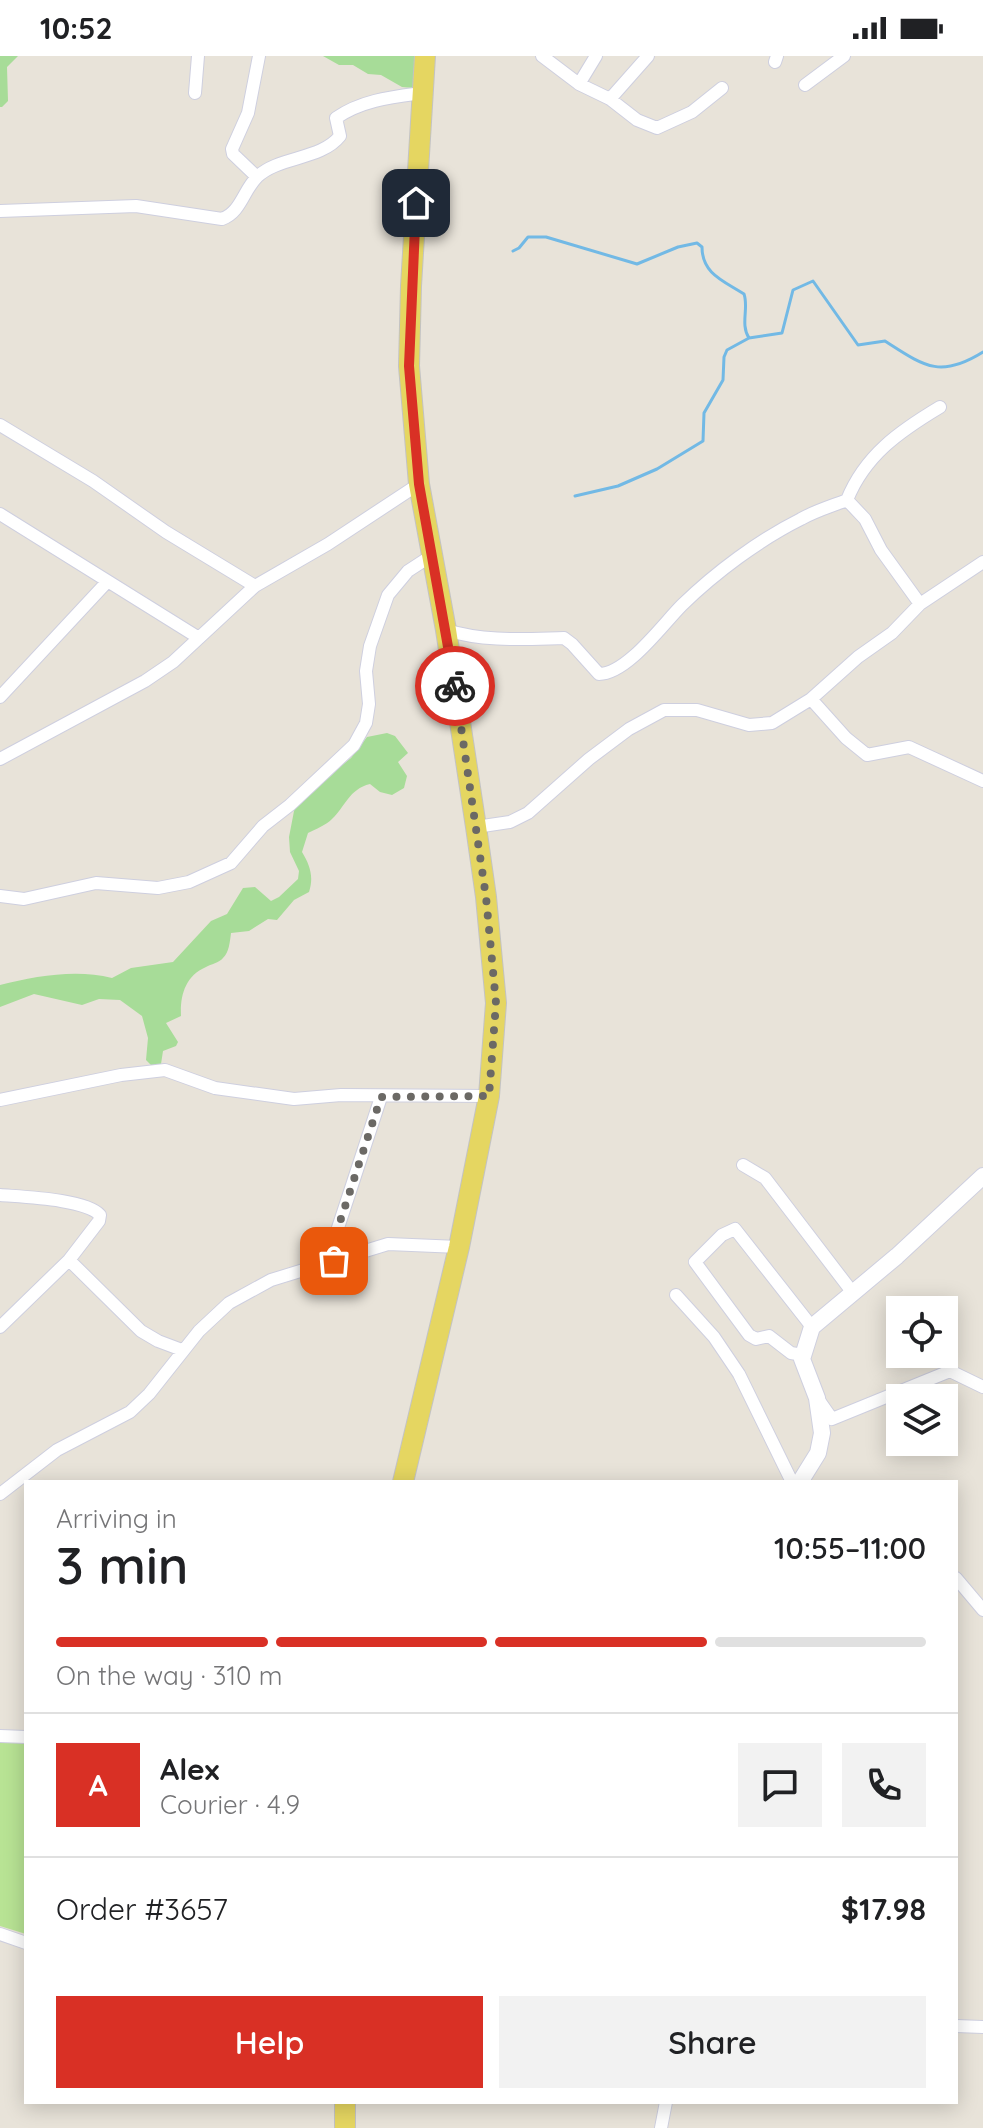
<!DOCTYPE html>
<meta charset="utf-8">
<style>
:root{--surface:#fff;--page:#f2f2f2;--text:#202124;--muted:#757577;--line:#e0e0e0;--accent:#d93025}
body{margin:0;font-family:Quicksand,sans-serif;background:var(--page);color:var(--text);height:100vh;display:flex;flex-direction:column;font-size:30px;white-space:nowrap}
*{box-sizing:border-box;margin:0}
p{font-size:26px;color:var(--muted)}
.icon{flex:none;width:44px;height:44px;fill:none;stroke:currentColor;stroke-width:2;stroke-linecap:round;stroke-linejoin:round}
.map{position:relative;flex:1;overflow:hidden}
.details{position:absolute;left:24px;top:1424px;width:934px;height:624px;display:flex;flex-direction:column;background:var(--surface);border-radius:0px;box-shadow:0 4px 20px #0003}
.details>*{flex:none}
.buttons{position:absolute;left:886px;top:1240px;display:grid;gap:16px}
.buttons a{display:grid;place-items:center;width:72px;height:72px;border-radius:0px;background:var(--surface);box-shadow:0 4px 20px #0003;font-size:40px}
.pin{position:absolute;display:grid;place-items:center;width:68px;height:68px;color:#fff;margin:-34px;border-radius:16px;box-shadow:0 4px 12px #0006}
.courier{position:absolute;display:grid;place-items:center;width:80px;height:80px;margin:-40px;border:6px solid #d93025;border-radius:50%;background:#fff;color:#222;box-shadow:0 2px 10px #0007}
.headline em{font-style:normal;font-weight:600}
.headline div{display:flex;flex-direction:column-reverse}
.headline{display:flex;align-items:center;justify-content:space-between;height:136px;padding:0 32px}
h1{font-size:52px;font-weight:600;line-height:60px}
.bar{display:grid;grid-template-columns:repeat(4,1fr);gap:12px 8px;align-content:center;height:96px;padding:0 32px}
.bar i{height:10px;border-radius:6px;background:var(--line)}
.bar .selected{background:var(--accent)}
.bar p{grid-column:span 4}
.line{display:flex;align-items:center;gap:20px;padding:0 32px;border-top:2px solid var(--line)}
.line div{flex:1}
.round{display:grid;place-items:center;flex:none;width:84px;height:84px;border-radius:0px;background:var(--page)}
.cta{display:flex;gap:16px;margin-top:auto;padding:16px 32px}
.cta a{flex:1;height:92px;border-radius:0px;background:var(--accent);color:#fff;font-size:32px;font-weight:600;line-height:92px;text-align:center}
.cta a+a{background:var(--page);color:var(--text)}
.status{display:flex;justify-content:space-between;align-items:center;height:56px;padding:0 40px;background:var(--surface);direction:ltr}
.status svg{height:22px;fill:currentColor}
.map>svg:first-child{display:block}
</style>
<div class="status"><b>10:52</b><svg viewBox="0 0 49 12"><path d="M0 12V9h3v3zM5 12V6h3v6zM10 12V3h3v9zM15 12V0h3v12zM26 1h20v11H26zM47 4h2v5h-2z"/></svg></div>
<div class="map">
<svg width="983" height="2072" viewBox="0 0 983 2072">
<rect width="100%" height="100%" fill="#e8e3d9"/>
<path fill="#a7dc98" d="M0,0H18L7,11L8,45L2,51H0Z
M323,0H419L413,32L402,31L381,19L368,18L353,9H339Z
M387,677L395,680L408,697L398,706L407,720L404,732L392,739L380,736L370,728C349,733 345,751 332,763C326,769 316,773 308,777L302,796C310,809 314,821 309,836L294,844L277,864L268,863L249,875L231,877C230,885 229,897 223,902C219,907 211,908 206,911C185,920 180,940 181,960L166,967L178,986L176,990L163,995L161,1008L152,1010L146,1004L148,982L142,960L120,944L99,943L82,949L34,938L0,951V929C36,920 76,913 112,922L131,912L173,906L211,865L227,858L243,832L255,831L271,845L279,841L298,823L299,815L290,796L289,781L295,750L310,734L351,702L367,681Z"/>
<path fill="#b8e394" d="M0,1685L26,1688V1878L0,1870Z"/>
<g fill="none" stroke-linecap="round" stroke-linejoin="round">
<path stroke="#72b9e5" stroke-width="3" d="M513,195L519,192L528,181H546L637,208L678,191L697,187L702,191C702,218 724,225 744,238C749,252 740,268 749,282
M575,440L618,430L657,413L703,385L704,357L723,324L724,301L727,294L749,282L782,277L793,234L813,225L858,289L885,285C924,310 940,323 983,296"/>
<defs>
<path id="minor" d="M542,0L579,28L610,43L637,64L657,72L692,56L722,32
M775,6L777,0
M579,28L596,0
M805,29L844,0
M195,37L198,0
M610,43L648,0
M257,121L233,98L232,93L248,57L259,0
M0,155L136,150L222,163C241,156 243,135 257,121C279,100 321,104 340,80L336,62C362,44 392,41 422,37
M0,369L93,425L166,476L255,530
M847,444L865,463L881,494L920,548
M0,458L199,582
M446,574C485,586 523,583 564,582L572,588L599,618C627,618 663,568 682,549C716,516 759,484 801,463C815,455 832,450 847,444C865,399 900,375 940,351
M0,641L107,526
M811,643L846,682L867,699L909,691L983,725
M0,703L145,625L173,606L255,530L328,488L419,428
M476,771L510,766L528,757L589,703L629,673L664,654H697L749,669L772,667L811,643L858,601L892,577L920,548L983,506
M0,840L24,843L96,827L158,832L189,826L231,807L263,770L290,749L354,689L366,667L369,648L366,615L370,590L388,539L408,515L431,500
M0,1044L121,1019L165,1014L215,1032L294,1043L341,1039L489,1040
M743,1109L765,1122L853,1237
M0,1139C23,1141 85,1143 100,1159L99,1165L69,1204
M334,1205L333,1187L381,1041
M676,1239L714,1281L739,1318L792,1426
M0,1271L69,1204L141,1275L158,1285L182,1294
M803,1299L791,1297L769,1280L756,1283L749,1279L695,1206L722,1179L735,1173L812,1271
M818,1343L832,1363L950,1315L983,1331
M0,1438L57,1394L130,1356L149,1338L199,1275L229,1247L271,1224L388,1188L459,1191
M956,1522L983,1554
M0,1680L26,1681
M0,1878L26,1887
M956,1970L983,1971
M661,2072L666,2046"/>
<path id="tertiary" d="M800,1426L818,1397L822,1377L817,1342L802,1303L812,1271L897,1200L983,1120"/>
<path id="primary" d="M403,1426L459,1191L489,1040L496,947L486,841L476,771L446,574L419,428L409,310L411,230L425,0
M345,2072V2046"/>
</defs>
<use href="#minor" stroke="#cecfdf" stroke-width="14"/>
<use href="#tertiary" stroke="#cecfdf" stroke-width="18"/>
<use href="#primary" stroke="#c3c3c3" stroke-width="22"/>
<use href="#minor" stroke="#fff" stroke-width="12"/>
<use href="#tertiary" stroke="#fff" stroke-width="16"/>
<use href="#primary" stroke="#e5d661" stroke-width="20"/>
</g>
<g fill="none" stroke-linecap="round" stroke-linejoin="round">
<path stroke="#6b6965" stroke-width="8" stroke-dasharray="0 14.4" d="M334,1205L333,1187L381,1041L489,1040L496,947L486,841L455,630"/>
<path stroke="#d93025" stroke-width="10" d="M416,147L409,310L419,428L455,630"/>
</g>
</svg>
<div class="buttons">
<a><svg class="icon" aria-label="locate" viewBox="0 0 24 24"><circle cx="12" cy="12" r="6"/><path d="M12 2v4M12 18v4M2 12h4M18 12h4"/></svg></a>
<a><svg class="icon" aria-label="layers" viewBox="0 0 24 24"><path d="M12 4l9 5-9 5-9-5zM3 14l9 5 9-5"/></svg></a>
</div>
<div class="pin" style="left:334px;top:1205px;background:#ea580c"><svg class="icon" aria-label="bag" viewBox="0 0 24 24"><path d="M5 8h14l-1 12H6zM9 8a3 3 0 0 1 6 0"/></svg></div>
<div class="pin" style="left:416px;top:147px;background:#1f2937"><svg class="icon" aria-label="home" viewBox="0 0 24 24"><path d="M3 11l9-7 9 7M6 9v11h12V9"/></svg></div>
<div class="courier" style="left:455px;top:630px"><svg class="icon" aria-label="bike" viewBox="0 0 24 24"><circle cx="6" cy="16" r="4"/><circle cx="18" cy="16" r="4"/><path d="M6 16l4-8h5l3 8M10 8l3 8H6M13 5h3"/></svg></div>
<section class="details">
<div class="headline"><div><h1>3 min</h1><p>Arriving in</p></div><em>10:55–11:00</em></div>
<div class="bar"><i class="selected"></i><i class="selected"></i><i class="selected"></i><i></i><p>On the way · 310 m</p></div>
<div class="line" style="height:144px"><b class="round" style="background:var(--accent);color:#fff">A</b><div><b>Alex</b><p>Courier · 4.9</p></div><a class="round"><svg class="icon" aria-label="chat" viewBox="0 0 24 24"><path d="M4 5h16v11H9l-5 4z"/></svg></a><a class="round"><svg class="icon" aria-label="phone" viewBox="0 0 24 24"><path d="M5 4h4l2 5-3 2q2 4 5 5l2-3 5 2v4C11 20 4 13 5 4z"/></svg></a></div>
<div class="line" style="height:104px"><div>Order #3657</div><b>$17.98</b></div>
<div class="cta"><a>Help</a><a>Share</a></div>
</section>
</div>
